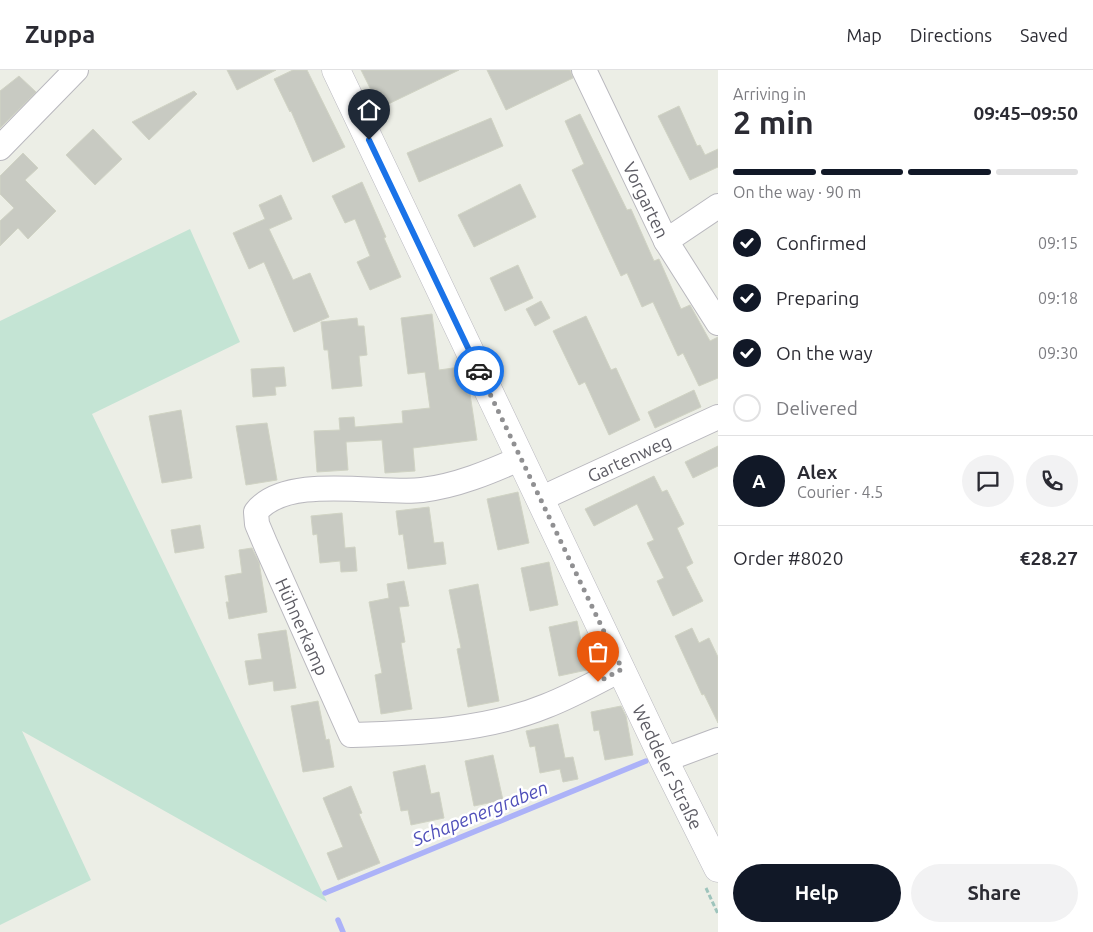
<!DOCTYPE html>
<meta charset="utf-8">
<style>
:root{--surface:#fff;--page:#f2f2f3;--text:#2b2b33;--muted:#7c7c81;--line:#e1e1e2;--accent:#111827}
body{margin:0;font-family:Ubuntu,sans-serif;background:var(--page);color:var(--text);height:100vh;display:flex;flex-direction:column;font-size:19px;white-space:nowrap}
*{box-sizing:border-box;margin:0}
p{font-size:16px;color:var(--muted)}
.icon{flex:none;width:28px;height:28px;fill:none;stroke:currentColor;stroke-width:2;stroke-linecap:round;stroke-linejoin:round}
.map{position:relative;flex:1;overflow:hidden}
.drawer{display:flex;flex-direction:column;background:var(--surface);width:375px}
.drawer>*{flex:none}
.pin{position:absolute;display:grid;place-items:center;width:42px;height:42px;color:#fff;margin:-51px -21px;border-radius:50% 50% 50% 0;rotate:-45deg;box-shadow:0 0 5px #0007}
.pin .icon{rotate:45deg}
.courier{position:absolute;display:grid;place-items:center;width:50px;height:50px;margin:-25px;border:4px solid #1a73e8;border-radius:50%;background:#fff;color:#222;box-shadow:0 1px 6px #0007}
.headline em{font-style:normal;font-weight:700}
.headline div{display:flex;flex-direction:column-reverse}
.headline{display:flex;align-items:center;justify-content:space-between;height:85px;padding:0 15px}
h1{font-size:32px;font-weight:700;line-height:38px}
.bar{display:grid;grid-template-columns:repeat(4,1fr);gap:8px 5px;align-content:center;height:60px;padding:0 15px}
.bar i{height:6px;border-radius:4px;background:var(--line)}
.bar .on{background:var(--accent)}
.bar p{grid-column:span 4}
.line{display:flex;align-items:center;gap:12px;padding:0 15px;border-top:1px solid var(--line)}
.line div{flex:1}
.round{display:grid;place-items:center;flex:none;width:52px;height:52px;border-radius:26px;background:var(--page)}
ol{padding:0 15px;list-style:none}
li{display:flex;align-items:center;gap:15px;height:55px}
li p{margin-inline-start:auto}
li .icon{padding:5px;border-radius:50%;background:var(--accent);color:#fff;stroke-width:4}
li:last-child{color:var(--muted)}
li i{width:28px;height:28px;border:2px solid var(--line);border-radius:50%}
.primary-button{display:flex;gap:10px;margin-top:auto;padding:10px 15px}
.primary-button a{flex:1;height:58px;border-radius:30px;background:var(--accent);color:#fff;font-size:20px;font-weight:700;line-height:58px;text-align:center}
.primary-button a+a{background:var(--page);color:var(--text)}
header{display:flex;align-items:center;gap:30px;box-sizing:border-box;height:70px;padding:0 25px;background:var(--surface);border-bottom:1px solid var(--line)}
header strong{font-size:24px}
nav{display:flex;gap:28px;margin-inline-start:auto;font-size:18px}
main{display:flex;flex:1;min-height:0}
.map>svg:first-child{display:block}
</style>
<header>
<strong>Zuppa</strong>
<nav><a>Map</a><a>Directions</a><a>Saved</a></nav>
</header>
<main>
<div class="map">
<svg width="718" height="862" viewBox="0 0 718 862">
<rect width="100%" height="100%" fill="#eceee6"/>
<path fill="#c4e4d4" d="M190,159L240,272L92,344L327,832L22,661L91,810L0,855V251Z"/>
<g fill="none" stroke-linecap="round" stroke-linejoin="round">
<path stroke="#acb2f8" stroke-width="5.5" d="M325,823L646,691
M338,850L343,862"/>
</g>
<path fill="#c8cac2" stroke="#d0d3c4" d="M227,0H276L237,20Z
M293,0H307L345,77L313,92L291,41L290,42L274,9Z
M361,0H459L380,38Z
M487,0H570L573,8L506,40Z
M19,6L36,22L0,58V21Z
M194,21L197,24L149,70L132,52Z
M679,36L697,76L700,75L705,85L718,79V97L690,110L658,46Z
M580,44L627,140L631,139L654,191L659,189L681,239L690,235L710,271L718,267V308L699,316L683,283L678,286L653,232L642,237L627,203L621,206L572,100L584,94L565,51Z
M491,48L503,76L419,112L407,83Z
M93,59L122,89L95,115L66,85Z
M23,83L38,98L25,110L56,141L28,169L18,158L0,176V151L14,138L0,124V106Z
M362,112L386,167L384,168L401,207L370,220L357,192L370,186L355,149L345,153L332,126Z
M520,114L536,147L474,177L458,145Z
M281,125L292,149L269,159L293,210L310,203L329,247L294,262L264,192L249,199L233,163L265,149L259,135Z
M518,195L533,228L505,241L490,208Z
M541,231L550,248L535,256L526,239Z
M432,244L439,300L460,297L464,312L467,311L468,325L470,324L477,370L413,378L415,401L385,403L382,370L346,372L348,400L317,402L314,361L340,360L339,348L354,347L355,357L403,353L402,341L430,338L425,302L408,304L401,248Z
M586,246L611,300L616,298L640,350L609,365L585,312L579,315L553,261Z
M357,248L358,256H364L367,285L359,286L362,316L332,319L328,280H324L321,252Z
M284,297L286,316L275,317L276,325L253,327L251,299Z
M694,320L701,337L655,358L648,342Z
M181,340L192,408L162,413L149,346Z
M267,353L277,410L246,415L236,356Z
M718,376V396L693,408L685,392Z
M654,406L662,422L667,420L684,454L677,458L693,493L686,497L703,531L673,546L657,511L664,508L647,473L654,470L637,434L594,456L585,439Z
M518,422L529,473L498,480L487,429Z
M429,437L434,473L443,472L446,494L408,499L403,464L399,465L396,441Z
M342,443L345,478L355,477L357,501L341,502L340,491L320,493L317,464L313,465L311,446Z
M200,455L204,478L175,483L171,460Z
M252,478L259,492L267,542L229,549L226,532H229L225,506L242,503L239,480Z
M549,492L558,535L530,541L521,498Z
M404,511L409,536L399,537L405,572L401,573L412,639L381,644L375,605L382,603L369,532L389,528L387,514Z
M478,514L499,631L468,637L457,579L461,578L449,520Z
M577,551L587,600L559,606L549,557Z
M692,558L699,573L709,568L718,587V653L704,624L702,625L675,566Z
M286,560L296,618L274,621L273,611L249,615L245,591L262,589L258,564Z
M318,631L326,670L329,669L334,697L303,702L291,636Z
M621,636L626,646L633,685L605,690L599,660L594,661L591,642Z
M558,654L565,688L573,687L578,709L563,712L560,699L540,703L535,676L530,677L526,661Z
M493,685L503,730L474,736L465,691Z
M425,695L431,724L439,722L444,748L411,755L408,740L401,741L393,702Z
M351,716L362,743L359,744L380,793L338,810L327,783L343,777L323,728Z"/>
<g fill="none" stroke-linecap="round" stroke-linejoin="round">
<defs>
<g id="street">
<path id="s1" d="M584,0L666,171L718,253"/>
<path d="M0,78L76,0"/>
<path d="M666,171L718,136"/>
<path id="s2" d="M521,388C490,402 456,416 422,420C379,425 286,403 256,442L257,454L265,473L351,665C416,663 485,661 546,636C572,626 597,612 622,599"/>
<path id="s3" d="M540,429L718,347"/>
<path d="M664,690L718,670"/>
</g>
<g id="secondary">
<path id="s4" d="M336,0L664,690L718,798"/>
</g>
</defs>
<use href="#street" stroke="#b9b8be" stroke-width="26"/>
<use href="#secondary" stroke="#bab9c0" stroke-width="29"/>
<path stroke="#9ec4bc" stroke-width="3" stroke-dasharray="5 2.5" stroke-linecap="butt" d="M706,818L718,844"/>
<use href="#street" stroke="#fff" stroke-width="24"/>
<use href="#secondary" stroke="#fff" stroke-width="28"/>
</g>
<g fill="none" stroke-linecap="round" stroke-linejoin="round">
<path stroke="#909092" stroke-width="5" stroke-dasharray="0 9" d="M479,301L622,599L598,612"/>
<path stroke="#1a73e8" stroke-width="6" d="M369,70L479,301"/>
</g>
<g text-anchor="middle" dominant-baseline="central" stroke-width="5" stroke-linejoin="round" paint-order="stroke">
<g font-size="18" fill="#5e5d65" stroke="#fff">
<text stroke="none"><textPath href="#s1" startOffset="144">Vorgarten</textPath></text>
<text stroke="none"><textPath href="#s3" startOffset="98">Gartenweg</textPath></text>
<text stroke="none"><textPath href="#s2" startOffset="401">Hühnerkamp</textPath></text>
<text stroke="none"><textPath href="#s4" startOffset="772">Weddeler Straße</textPath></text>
</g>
<g font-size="19" font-style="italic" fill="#5050ba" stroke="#fff">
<text transform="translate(480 743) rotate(-22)">Schapenergraben</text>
</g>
</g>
</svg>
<div class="pin" style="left:598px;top:612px;background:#ea580c"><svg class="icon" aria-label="bag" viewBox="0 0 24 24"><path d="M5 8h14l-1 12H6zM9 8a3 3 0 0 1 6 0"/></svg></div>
<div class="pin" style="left:369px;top:70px;background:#1f2937"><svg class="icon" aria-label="home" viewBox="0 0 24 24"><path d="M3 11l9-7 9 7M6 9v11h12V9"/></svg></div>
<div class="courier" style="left:479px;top:301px"><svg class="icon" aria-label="car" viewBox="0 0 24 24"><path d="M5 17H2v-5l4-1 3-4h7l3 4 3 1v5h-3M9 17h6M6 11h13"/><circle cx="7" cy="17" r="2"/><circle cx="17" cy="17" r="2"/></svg></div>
</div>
<section class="drawer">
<div class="headline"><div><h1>2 min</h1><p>Arriving in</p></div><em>09:45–09:50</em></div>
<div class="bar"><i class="on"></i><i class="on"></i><i class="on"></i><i></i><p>On the way · 90 m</p></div>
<ol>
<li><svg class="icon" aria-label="check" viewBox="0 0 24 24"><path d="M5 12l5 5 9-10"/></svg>Confirmed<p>09:15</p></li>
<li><svg class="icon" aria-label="check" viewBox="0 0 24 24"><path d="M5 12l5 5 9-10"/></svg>Preparing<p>09:18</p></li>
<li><svg class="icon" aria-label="check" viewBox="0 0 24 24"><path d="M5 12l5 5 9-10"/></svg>On the way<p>09:30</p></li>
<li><i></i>Delivered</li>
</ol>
<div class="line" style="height:90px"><b class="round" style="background:var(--accent);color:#fff">A</b><div><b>Alex</b><p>Courier · 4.5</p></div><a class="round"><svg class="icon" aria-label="chat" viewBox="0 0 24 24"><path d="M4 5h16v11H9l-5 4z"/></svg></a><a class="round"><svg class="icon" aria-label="phone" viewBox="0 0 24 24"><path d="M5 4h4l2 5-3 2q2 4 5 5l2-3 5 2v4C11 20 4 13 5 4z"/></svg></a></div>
<div class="line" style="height:65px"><div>Order #8020</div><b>€28.27</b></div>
<div class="primary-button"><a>Help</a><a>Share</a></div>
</section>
</main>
